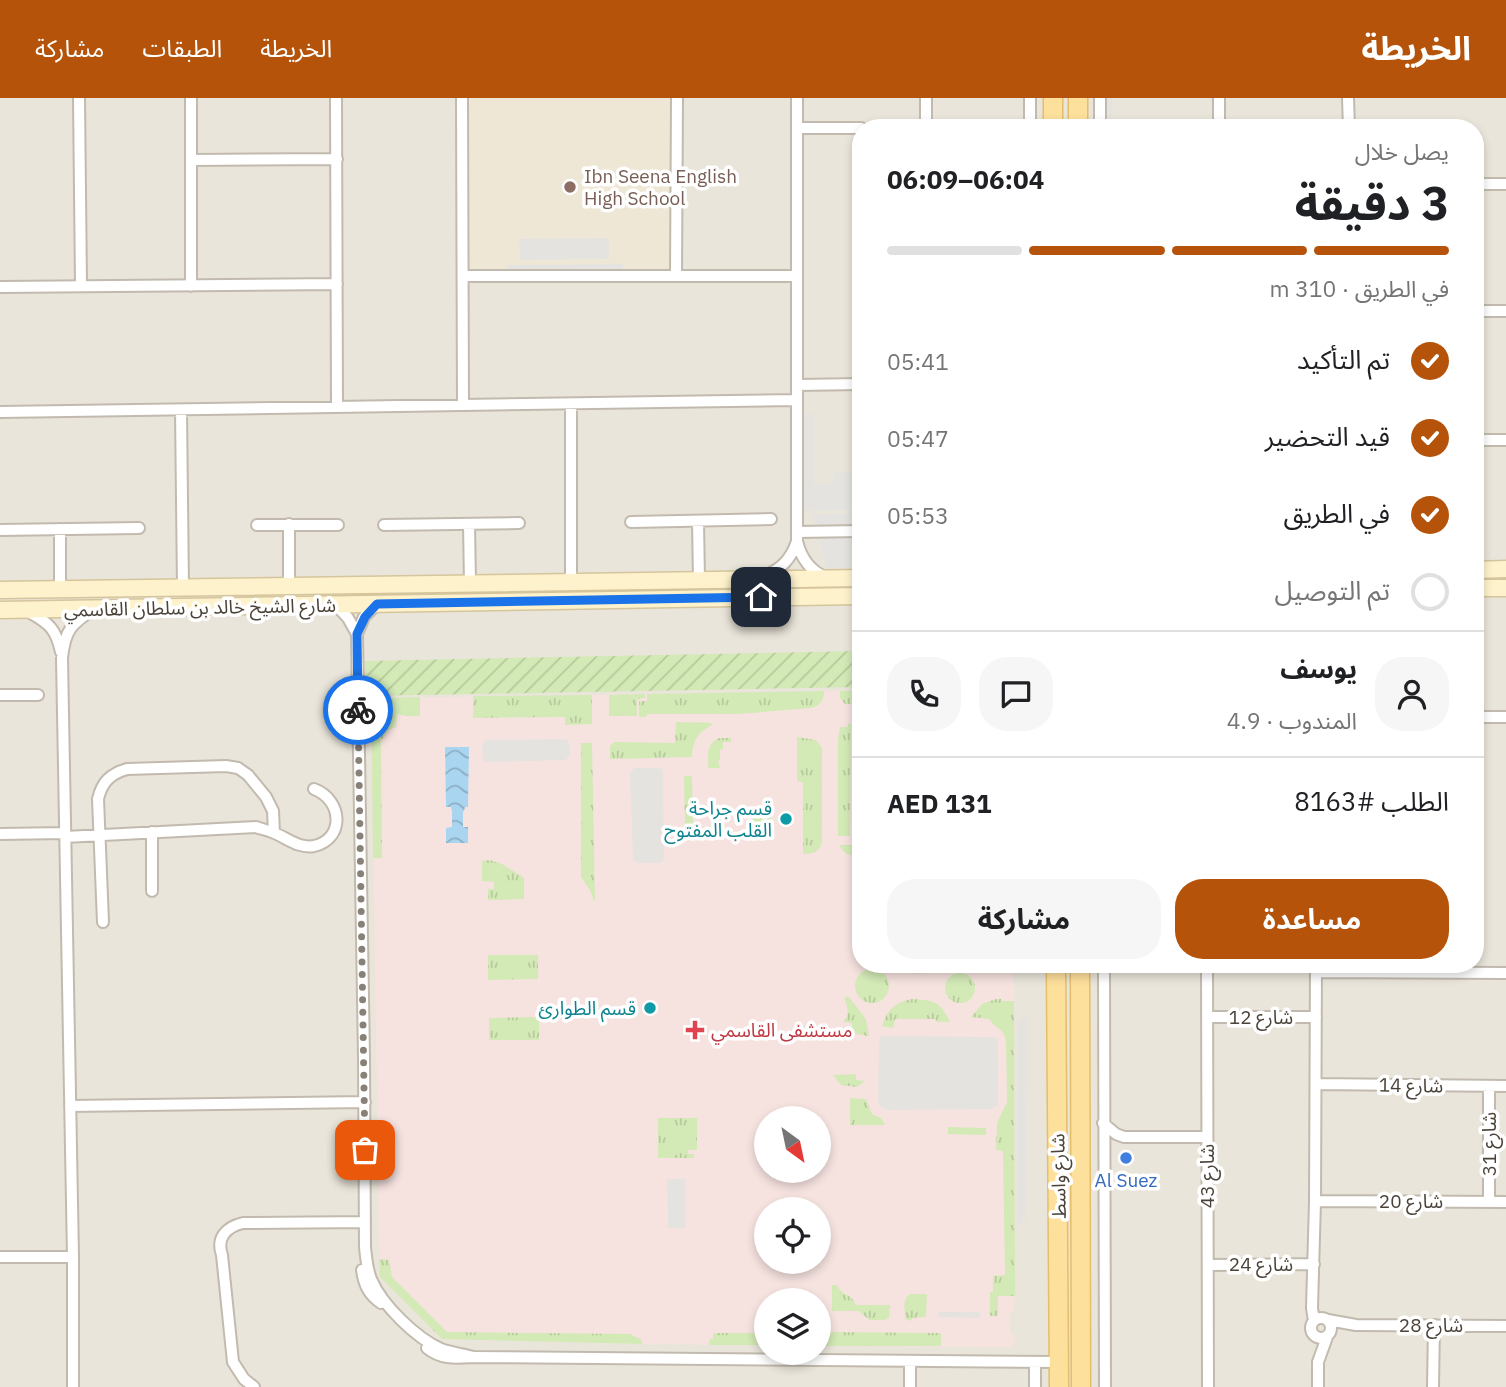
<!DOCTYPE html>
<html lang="ar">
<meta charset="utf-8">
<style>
:root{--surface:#fff;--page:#f6f6f6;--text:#202124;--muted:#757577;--line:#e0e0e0;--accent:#b45309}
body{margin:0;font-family:"IBM Plex Sans","Noto Sans Arabic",sans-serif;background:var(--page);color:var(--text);direction:rtl;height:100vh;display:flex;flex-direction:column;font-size:26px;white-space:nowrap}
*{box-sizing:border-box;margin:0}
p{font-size:23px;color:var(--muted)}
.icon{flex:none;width:38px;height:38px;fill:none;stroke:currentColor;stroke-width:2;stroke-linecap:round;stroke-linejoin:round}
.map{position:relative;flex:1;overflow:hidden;direction:ltr}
.drawer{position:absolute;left:852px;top:21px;width:632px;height:854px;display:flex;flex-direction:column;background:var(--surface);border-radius:28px;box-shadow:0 4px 10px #0003;direction:rtl}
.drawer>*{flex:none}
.needle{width:46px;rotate:147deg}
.controls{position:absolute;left:754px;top:1008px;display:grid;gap:14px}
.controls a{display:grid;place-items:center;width:77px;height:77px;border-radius:50%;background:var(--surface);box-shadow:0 4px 10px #0003;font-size:35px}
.pin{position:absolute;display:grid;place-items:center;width:60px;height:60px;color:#fff;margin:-30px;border-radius:14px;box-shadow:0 4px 10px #0006}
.courier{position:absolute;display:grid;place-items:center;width:70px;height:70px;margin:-35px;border:5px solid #1a73e8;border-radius:50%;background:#fff;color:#222;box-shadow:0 2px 9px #0007}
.summary em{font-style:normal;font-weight:700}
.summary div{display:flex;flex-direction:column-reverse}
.summary{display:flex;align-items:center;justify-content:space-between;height:119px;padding:0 35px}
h1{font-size:46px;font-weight:700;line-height:52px}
.bar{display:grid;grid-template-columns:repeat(4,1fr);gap:10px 7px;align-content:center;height:84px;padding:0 35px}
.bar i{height:9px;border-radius:5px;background:var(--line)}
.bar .selected{background:var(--accent)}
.bar p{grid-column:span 4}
.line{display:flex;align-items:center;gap:18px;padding:0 35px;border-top:2px solid var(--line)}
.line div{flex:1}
.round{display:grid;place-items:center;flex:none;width:74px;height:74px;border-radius:28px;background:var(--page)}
ol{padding:0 35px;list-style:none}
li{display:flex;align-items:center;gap:21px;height:77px}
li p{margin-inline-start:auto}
li .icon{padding:7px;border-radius:50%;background:var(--accent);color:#fff;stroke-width:4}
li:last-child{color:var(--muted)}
li i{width:38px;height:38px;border:4px solid var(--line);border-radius:50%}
.primary-button{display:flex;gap:14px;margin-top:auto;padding:14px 35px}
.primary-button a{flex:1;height:80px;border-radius:28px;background:var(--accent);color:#fff;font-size:28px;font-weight:700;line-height:80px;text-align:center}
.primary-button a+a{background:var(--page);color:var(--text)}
header{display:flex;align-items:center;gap:42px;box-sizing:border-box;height:98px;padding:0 35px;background:var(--accent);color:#fff}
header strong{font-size:33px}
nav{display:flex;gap:38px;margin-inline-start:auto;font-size:24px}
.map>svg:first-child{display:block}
</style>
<header>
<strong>الخريطة</strong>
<nav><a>الخريطة</a><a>الطبقات</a><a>مشاركة</a></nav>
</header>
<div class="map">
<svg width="1506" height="1289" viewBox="0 0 1506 1289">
<defs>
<pattern id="grass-tufts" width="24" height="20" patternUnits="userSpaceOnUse" patternTransform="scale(1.75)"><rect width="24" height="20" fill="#d3e9b6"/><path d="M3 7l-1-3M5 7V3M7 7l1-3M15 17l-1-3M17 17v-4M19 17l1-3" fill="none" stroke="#b7c99d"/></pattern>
<pattern id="garden-furrows" width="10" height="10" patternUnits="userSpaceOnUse" patternTransform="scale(1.75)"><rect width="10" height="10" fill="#d3e9b6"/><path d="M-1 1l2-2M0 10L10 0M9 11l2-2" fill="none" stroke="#b7c99d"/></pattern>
<pattern id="water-waves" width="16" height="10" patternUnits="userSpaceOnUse" patternTransform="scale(1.75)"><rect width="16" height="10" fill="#aad5f1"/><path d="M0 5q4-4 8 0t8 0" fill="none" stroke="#8caec4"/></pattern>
</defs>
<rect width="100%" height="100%" fill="#f6f3ec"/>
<path fill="#eae5da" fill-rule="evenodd" d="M0,0H1506V1289H0ZM861,30H1475V866H861ZM766,1020H819V1073H766ZM766,1111H819V1164H766ZM766,1202H819V1255H766Z"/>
<path fill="#efe7d6" d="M462,0H677L676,178H463Z"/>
<path fill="#f6e3e0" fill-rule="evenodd" d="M861,593V866H1014L1015,1198L1013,1214L1010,1215V1234L1016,1240V1242L1011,1248L1008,1249L819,1248V1202H766V1247L642,1246L442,1241L380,1179L371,607L380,600ZM766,1020H819V1073H766ZM766,1111H819V1164H766Z"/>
<path fill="url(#grass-tufts)" d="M824,593C824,602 820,608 811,610L739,616H647L646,619H639V603H647V596Z
M840,593H861L860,603L856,606H845L840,600Z
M645,596V600L637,601V618H609V597Z
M592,597V626L565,627V619L473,620V598Z
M420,599V618H406L397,616L396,629L388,632L381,643L382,760H373L371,607L380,600Z
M676,624L711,625L712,627C698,634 692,644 692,659L610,661V648L614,644L675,645Z
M848,625L851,626L850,738H838V641L840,629H848Z
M797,639L816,642L822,650V743C820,754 813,756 803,756V684H799L797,682Z
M719,640H731V644H723V651L720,652V662L718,663L720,670H708C708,657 706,646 719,640Z
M581,645H592L595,805L590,792L581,779Z
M853,647H861L858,694L861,701V738H852Z
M684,678H692L693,736L685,734Z
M752,711H771V732H752Z
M839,747H861V758C851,758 844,757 839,747Z
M490,762L502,766L524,780V801L488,802V791H494V784L482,783V763Z
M488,857H538V881L488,882Z
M894,866H942C926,879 909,879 894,866Z
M855 888a17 17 0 1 1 34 0a17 17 0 1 1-34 0Z
M945 890a15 15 0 1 1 30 0a15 15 0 1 1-30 0Z
M848,898L866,921L869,938H865V937L852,936V925L843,924C850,918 848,908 844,900Z
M912,901C934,902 940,903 950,924H937L935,921H895L893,930L882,928C886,913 896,904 912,901Z
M996,901H1001V903H1014L1015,1198H998V1218H990V1194H993V1178L1005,1177L1003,1053L996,1052L997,1025L1007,1004L1006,942C1004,931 995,930 989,921L971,919L982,906Z
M539,919V942H489V920Z
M856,976V982L865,983L857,989L841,987L833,977Z
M850,1000L866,1001L872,1016L881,1020L885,1027H850Z
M658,1020H697V1052H688V1056H694V1060H658Z
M948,1029L986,1030V1037L948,1036Z
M379,1161L389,1162L392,1179L447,1234L632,1236L633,1238L641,1241L642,1246L442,1241L380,1179Z
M832,1187H837C842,1199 852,1195 856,1207H890L889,1220L885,1222H869L859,1213H832Z
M910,1196H927L926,1219L912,1220L911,1223L905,1221C905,1212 902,1201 910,1196Z
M821,1234L941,1235V1248H821Z
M713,1235H766V1247H709L710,1241H713Z"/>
<path fill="url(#garden-furrows)" d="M861,553V589L365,598V563Z"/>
<path fill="#e5e3e0" d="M1103,0H1112V30H1103Z
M609,140V161L520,162L519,141Z
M623,166V176L508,177V167Z
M813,315V385H834V374H861V412L802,413L801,316Z
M861,415V469L826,470L813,417Z
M566,641L569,644L570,657L568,660L565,662L486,664L483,662L482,647L486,642Z
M635,670H659L663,672L664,760L661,765H638L633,762L630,675L632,672Z
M1028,918L1026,1121L1017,1128V924Z
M882,938L996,939L998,943V1007L991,1011L888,1012L882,1010L878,1005L879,942Z
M667,1081H685V1130H668Z
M938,1214H980L979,1220L938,1219Z"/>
<path fill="url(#water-waves)" d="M445,649H469L468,709H465L464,713L463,714V729H468V745H446V730L452,729V714L451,709H446Z"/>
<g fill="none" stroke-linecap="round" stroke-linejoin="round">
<defs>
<path id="street" d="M79,0L81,187
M336,0L337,309
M462,0L463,307
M797,0V443C801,460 809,472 825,479
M926,0V30
M1030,0V30
M1100,0V30
M1219,0V30
M1348,0L1349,30
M797,30H861
M191,62L337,61
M1475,86H1506
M463,178H797
M676,178L677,0
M191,188V0
M0,189L337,186
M1475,213H1506
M797,287L861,286
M571,306V484
M181,312L183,490
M0,314L797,302
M1475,342H1506
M698,423L699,482
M631,424L771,421
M289,426V488
M469,426L470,486
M257,427H338
M384,427L519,425
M60,431V491
M0,432L139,430
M797,434L861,433
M762,479C780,472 791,462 797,443
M335,506L348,520L357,536
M377,506L364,519L357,536L364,960L365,1149C366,1160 367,1171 371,1181C382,1207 416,1240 441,1251C452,1255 463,1256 474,1259
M29,514C49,525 56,531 61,554
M0,597H38
M1475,619H1506
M152,734V793
M0,736L65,735
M65,739L256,729C261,731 267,732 272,734C286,739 298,751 314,748C345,741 343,702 314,691
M103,824L98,701C102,684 110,676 127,671L226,668L238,670L248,677L266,699L273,713L274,735
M1104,866L1105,1289
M1207,866L1208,1289
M1316,874L1506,875
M1207,919H1316
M1316,986L1506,988
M1489,988V1104
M70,1008L365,1004
M1103,1025L1116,1036L1124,1039H1207
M1315,1103L1506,1104
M0,1159H73
M1208,1167L1314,1166
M362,1172C364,1187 369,1197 381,1205
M1311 1230a10 10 0 1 1 20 0a10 10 0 1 1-20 0Z
M1328,1222L1356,1227L1506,1228
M1314,1223L1312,1210L1315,1103L1316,866
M427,1250C442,1262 456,1260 474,1259L1059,1264
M910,1263V1289
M1035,1264V1289
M73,1289V1159L62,560C65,532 71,526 94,511
M254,1289L244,1281L233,1264L222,1157C216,1140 226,1129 243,1125L365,1124
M1318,1289V1264L1327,1239
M1433,1289L1434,1227"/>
<path id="secondary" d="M1475,472L1506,471
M1475,490H1506
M0,492L861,480
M0,512L861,498"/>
<path id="primary" d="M1053,0V30
M1078,0V30
M1056,866L1059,1289
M1080,866L1081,1289"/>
</defs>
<use href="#street" stroke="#c2baae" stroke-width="14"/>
<use href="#secondary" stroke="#d5c59c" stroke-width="19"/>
<use href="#primary" stroke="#e4be6b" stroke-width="21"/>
<use href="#street" stroke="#fff" stroke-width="10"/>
<use href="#secondary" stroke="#fef2cd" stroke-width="16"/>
<use href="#primary" stroke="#fee09d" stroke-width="18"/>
</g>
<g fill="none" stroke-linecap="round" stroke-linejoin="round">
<path stroke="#878178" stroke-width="7" stroke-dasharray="0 12.6" d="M358,612L365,1052"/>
<path stroke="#1a73e8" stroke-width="9" d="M358,612L357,536L365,519L377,506L761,499"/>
</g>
<circle fill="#8d6e63" stroke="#fff" stroke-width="2.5" cx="570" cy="89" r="7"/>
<g fill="#0f9aa8" stroke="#fff" stroke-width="2.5">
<circle cx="786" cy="721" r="7"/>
<circle cx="650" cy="910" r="7"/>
</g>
<path fill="#e0444e" stroke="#fff" stroke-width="2.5" d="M691.5 921.5h7v7h7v7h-7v7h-7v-7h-7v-7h7z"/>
<circle fill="#3f7fe0" stroke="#fff" stroke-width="2.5" cx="1126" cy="1060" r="7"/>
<g text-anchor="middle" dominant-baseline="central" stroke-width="7" stroke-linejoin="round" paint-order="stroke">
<g font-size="19" fill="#785e54" stroke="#fff" text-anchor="start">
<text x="584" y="78">Ibn Seena English<tspan x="584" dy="22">High School</tspan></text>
</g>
<g font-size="19" fill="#4b4339" stroke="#fff">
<text transform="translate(200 509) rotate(-1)">شارع الشيخ خالد بن سلطان القاسمي</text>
<text x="1261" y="919">شارع 12</text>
<text transform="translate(1411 987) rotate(1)">شارع 14</text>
<text transform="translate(1489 1046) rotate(-90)">شارع 31</text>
<text transform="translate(1058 1078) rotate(-91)">شارع واسط</text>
<text transform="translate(1207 1078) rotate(-90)">شارع 43</text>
<text x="1411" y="1103">شارع 20</text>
<text x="1261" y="1166">شارع 24</text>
<text x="1431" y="1227">شارع 28</text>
</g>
<g font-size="19" fill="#0d838f" stroke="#fff" text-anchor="end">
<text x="772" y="710">قسم جراحة<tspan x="772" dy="22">القلب المفتوح</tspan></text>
<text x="636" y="910">قسم الطوارئ</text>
</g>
<g font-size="19" fill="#be3a42" stroke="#fff" text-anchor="start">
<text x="711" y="932">مستشفى القاسمي</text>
</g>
<g font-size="19" fill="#366cbe" stroke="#fff">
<text x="1126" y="1082">Al Suez</text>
</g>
</g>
</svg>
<div class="controls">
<a><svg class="needle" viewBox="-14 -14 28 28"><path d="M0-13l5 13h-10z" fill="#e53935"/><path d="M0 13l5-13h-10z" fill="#757577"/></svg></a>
<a><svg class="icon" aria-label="locate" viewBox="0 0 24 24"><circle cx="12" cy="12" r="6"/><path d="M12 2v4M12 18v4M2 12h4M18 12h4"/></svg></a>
<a><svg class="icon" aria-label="layers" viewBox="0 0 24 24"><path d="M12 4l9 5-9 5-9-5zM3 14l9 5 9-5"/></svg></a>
</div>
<div class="pin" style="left:365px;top:1052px;background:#ea580c"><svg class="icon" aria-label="bag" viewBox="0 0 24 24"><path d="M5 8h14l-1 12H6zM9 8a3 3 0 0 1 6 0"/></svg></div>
<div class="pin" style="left:761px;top:499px;background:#1f2937"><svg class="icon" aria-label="home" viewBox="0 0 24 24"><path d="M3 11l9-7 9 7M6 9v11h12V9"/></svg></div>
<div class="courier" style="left:358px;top:612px"><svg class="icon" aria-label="bike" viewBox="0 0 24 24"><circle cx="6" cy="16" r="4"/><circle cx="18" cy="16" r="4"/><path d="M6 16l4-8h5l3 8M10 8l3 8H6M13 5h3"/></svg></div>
<section class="drawer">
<div class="summary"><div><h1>3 دقيقة</h1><p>يصل خلال</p></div><em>06:04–06:09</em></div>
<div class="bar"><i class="selected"></i><i class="selected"></i><i class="selected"></i><i></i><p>في الطريق · 310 m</p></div>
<ol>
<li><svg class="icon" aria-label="check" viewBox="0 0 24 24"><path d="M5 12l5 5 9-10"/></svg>تم التأكيد<p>05:41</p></li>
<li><svg class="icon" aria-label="check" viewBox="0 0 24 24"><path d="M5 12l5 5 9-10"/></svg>قيد التحضير<p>05:47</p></li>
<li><svg class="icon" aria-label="check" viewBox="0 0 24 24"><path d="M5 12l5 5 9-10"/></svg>في الطريق<p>05:53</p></li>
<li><i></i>تم التوصيل</li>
</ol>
<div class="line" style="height:126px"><a class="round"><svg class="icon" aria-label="person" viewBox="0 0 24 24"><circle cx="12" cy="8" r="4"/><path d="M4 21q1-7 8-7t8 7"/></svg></a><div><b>يوسف</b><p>المندوب · 4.9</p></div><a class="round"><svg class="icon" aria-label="chat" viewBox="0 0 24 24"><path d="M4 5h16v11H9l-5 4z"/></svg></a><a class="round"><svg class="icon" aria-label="phone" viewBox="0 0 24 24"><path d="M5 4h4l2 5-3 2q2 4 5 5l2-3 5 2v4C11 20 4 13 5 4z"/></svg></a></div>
<div class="line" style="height:91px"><div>الطلب #8163</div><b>AED 131</b></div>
<div class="primary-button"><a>مساعدة</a><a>مشاركة</a></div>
</section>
</div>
